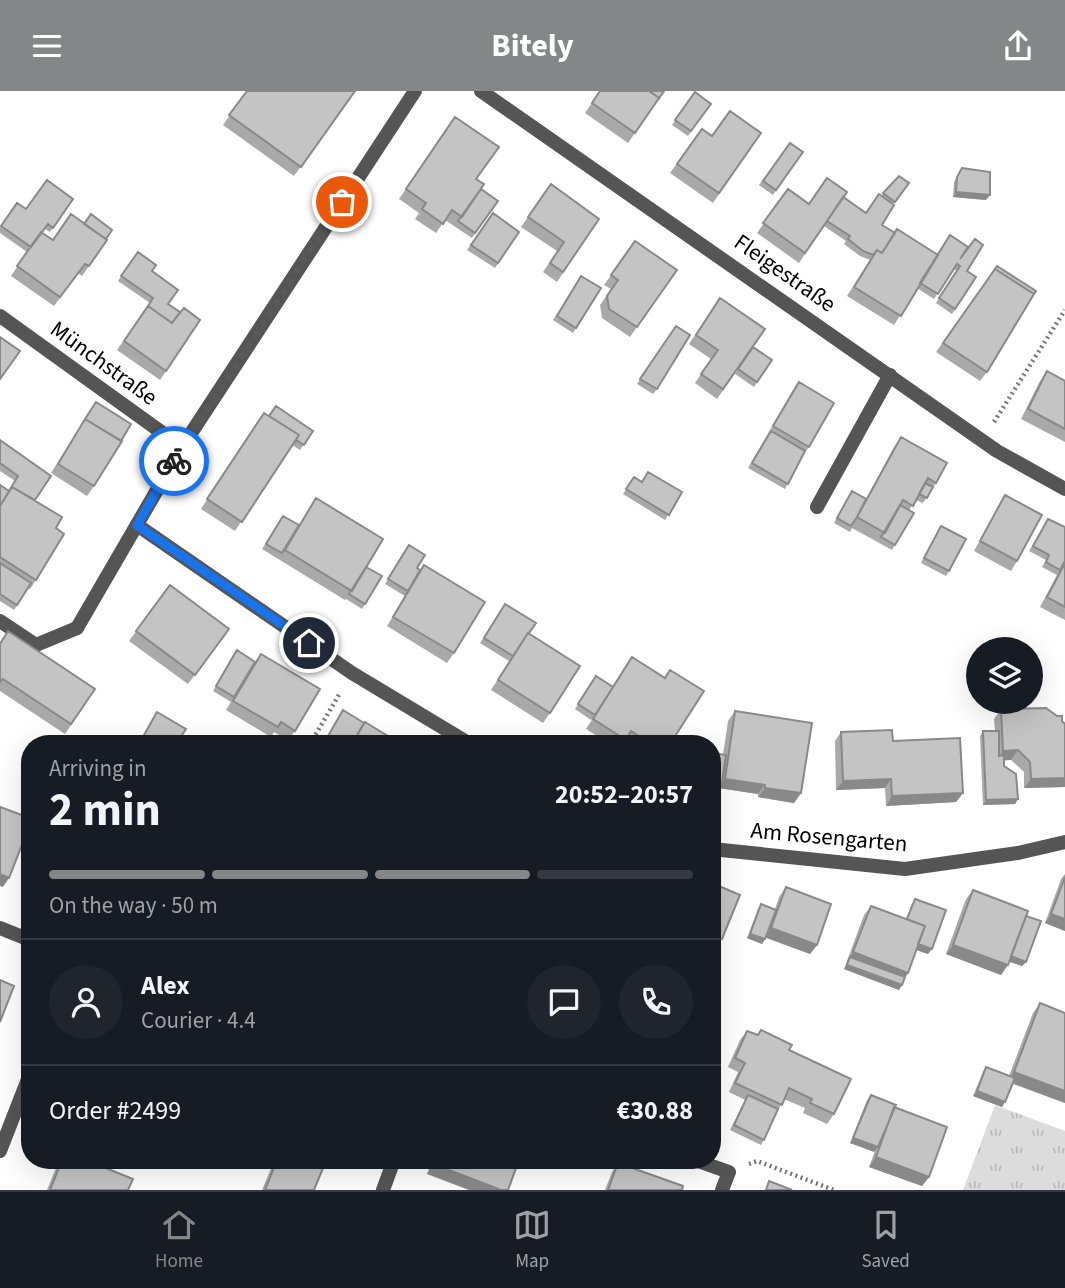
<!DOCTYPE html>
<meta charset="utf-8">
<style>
:root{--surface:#171b24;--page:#20242c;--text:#f1f3f6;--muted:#9ea1a6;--line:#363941;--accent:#858687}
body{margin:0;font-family:"Source Sans 3",sans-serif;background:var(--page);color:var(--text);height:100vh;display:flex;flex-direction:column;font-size:26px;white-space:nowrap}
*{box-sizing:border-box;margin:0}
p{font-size:23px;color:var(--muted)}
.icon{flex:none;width:38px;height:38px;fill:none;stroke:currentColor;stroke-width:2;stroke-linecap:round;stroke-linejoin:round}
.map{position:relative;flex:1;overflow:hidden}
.side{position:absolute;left:21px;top:644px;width:700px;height:434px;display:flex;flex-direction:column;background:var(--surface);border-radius:28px;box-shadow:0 7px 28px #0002}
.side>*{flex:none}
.buttons{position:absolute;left:966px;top:546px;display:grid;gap:14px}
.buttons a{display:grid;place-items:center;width:77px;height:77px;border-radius:50%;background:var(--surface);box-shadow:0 7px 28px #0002;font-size:35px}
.pin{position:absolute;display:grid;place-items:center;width:60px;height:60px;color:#fff;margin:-30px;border:4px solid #fff;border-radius:50%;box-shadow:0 2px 7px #0007}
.courier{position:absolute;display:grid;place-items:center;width:70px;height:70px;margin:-35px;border:5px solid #1a73e8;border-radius:50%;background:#fff;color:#222;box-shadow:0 2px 9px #0007}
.head em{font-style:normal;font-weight:700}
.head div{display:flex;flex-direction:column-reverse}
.head{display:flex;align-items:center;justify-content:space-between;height:119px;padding:0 28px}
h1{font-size:46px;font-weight:700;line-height:52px}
.bar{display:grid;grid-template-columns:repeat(4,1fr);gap:10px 7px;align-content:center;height:84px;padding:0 28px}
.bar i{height:9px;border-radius:5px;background:var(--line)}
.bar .active{background:var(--accent)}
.bar p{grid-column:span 4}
.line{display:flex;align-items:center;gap:18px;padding:0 28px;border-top:2px solid var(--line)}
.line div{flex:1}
.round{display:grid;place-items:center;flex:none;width:74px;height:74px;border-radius:37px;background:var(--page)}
header{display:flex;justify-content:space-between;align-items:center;height:91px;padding:0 28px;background:var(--accent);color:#fff;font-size:32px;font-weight:700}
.menu{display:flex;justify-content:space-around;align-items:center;height:98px;border-top:2px solid var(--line);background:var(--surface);font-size:19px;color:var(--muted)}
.menu a{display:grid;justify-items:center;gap:4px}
.menu .active{color:var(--accent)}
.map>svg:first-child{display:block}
</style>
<header><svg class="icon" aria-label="menu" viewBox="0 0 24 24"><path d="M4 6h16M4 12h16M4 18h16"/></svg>Bitely<svg class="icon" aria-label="share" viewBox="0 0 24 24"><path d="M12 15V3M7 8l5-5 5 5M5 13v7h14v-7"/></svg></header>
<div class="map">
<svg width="1065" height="1099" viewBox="0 0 1065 1099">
<defs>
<pattern id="grass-tufts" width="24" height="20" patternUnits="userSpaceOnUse" patternTransform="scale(1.75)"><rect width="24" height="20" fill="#dcdcdc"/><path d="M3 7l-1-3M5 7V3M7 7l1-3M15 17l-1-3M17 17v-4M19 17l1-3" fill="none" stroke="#bbb"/></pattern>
</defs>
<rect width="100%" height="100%" fill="#fff"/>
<path fill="url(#grass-tufts)" d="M995,1014L1065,1040V1099H963Z"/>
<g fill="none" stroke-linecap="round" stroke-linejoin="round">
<path stroke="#777" stroke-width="4.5" stroke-dasharray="2 3.5" stroke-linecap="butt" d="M994,331L1065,219
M310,653L340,602
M749,1073L757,1070L834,1099"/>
<path stroke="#555" stroke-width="14" d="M817,416L890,284
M0,530L36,554L77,537"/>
<path stroke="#555" stroke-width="14" d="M481,0L997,360L1065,398
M0,225L182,356
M137,434L352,582L470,653
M77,537L182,356L415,0
M712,758L905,778L1018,762L1065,751
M0,837L30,849
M0,1060L30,983
M695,1069L729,1081L722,1099
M383,1099L394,1069"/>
</g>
<path fill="#a9a9a9" d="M247,0H355L294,85L223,34Z
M600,0H664L628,52L585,22Z
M695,1L711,13L688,45L672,34Z
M455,26L481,98L498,110L472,147L445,129L436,142L415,128L419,122L399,108Z
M702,38L712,45L761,42L713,112L670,82Z
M790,52L803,61L773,104L759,94Z
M962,77L986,109L953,106L954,91Z
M899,85L909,92L893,113L882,134L895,142L937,163L950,144L967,180L976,186L952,223L936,212L957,180L954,178L934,208L917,197L894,234L847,205L870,169L860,165L844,153L846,150L824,135L799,172L757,142L788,98L809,113L843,106L866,122Z
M551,93L599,128L557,191L543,181L557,160L521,136Z
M73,108L50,141L45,138L42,142L53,149L106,148L107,149L82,185L78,182L54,215L11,185L27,161L0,142V137L17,112L26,118Z
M493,122L519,141L495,177L467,159Z
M635,150L677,179L630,246L602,227L600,214L611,198L604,194Z
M138,161L152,180L168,213L180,221L200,229L160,289L117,259L150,212L118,190Z
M581,185L601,197L573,242L553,229Z
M989,187L987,281L980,290L936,261Z
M720,207L765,238L717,308L695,292L711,268L689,253Z
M676,235L657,298L653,303L637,293Z
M753,256L772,269L754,296L735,283Z
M1047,280L1065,290V351L1021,328L1040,290Z
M799,291L809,356L802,365L785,398L748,377L792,301Z
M96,311L94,395L87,405L51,382Z
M269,325L313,340L300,359L292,354L235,440L201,418L257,331Z
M901,346L936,392L923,412L916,409L909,419L895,454L892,459L852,437L850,441L834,432L852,400L866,408L894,356Z
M0,349L35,409L56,437L36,489L30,498L28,497L14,519L0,510V394L9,400L15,390L0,380Z
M648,381L682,401L665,429L623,403L634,386L642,391Z
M1005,404L1017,470L1011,480L974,460L999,414Z
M316,407L366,476L382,485L362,518L346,508L345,509L262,458L283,425L299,434Z
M1048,428L1065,436V529L1040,516L1058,482L1057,484L1042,476L1046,469L1029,460Z
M941,435L949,480L946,485L921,472Z
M409,454L417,477L454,562L447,572L387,535L405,505L385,493Z
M170,494L229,538L188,593L129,550Z
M505,513L529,542L550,622L543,632L491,599L512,566L509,570L480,552Z
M0,552L95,598L65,643L0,600Z
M261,563L295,640L288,649L274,641L271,646L226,619L231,611L213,600L233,564L255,571Z
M632,566L674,646L684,653H629L625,650L623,653H610L586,638L595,624L591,629L575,618L596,585L613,595Z
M1001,618L1065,696L1024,697V681L1011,669H1004V675L1018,708L1015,713L983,714L980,645L983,640H995L994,628Z
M735,620L801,702L794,712L758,706V703L712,696L723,664L728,630Z
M841,641L893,650L963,702L956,711L886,715L885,697L836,699L835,650Z
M1065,783V840L1045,832L1061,788Z
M786,796L817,854L810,863L766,847L762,853L747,847L758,818L761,813L775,818L779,806Z
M973,799L1026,825V871L1022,875L1009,870L1001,884L946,863L966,808Z
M915,808L932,858L928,863L916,859L908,882L899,899L844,878L864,824L871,815L906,828L912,813Z
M1040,912L1065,922V1012L1013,993L1002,1016L973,1005L983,981L986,976L1009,985L1033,922Z
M761,939L789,959L834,1023L827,1033L803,1022L805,1017L784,1008L761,1054L730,1039L745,1009L729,1001L738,981L728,976L740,949L747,940L757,944Z
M871,1004L929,1086L922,1095L869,1076L875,1060L850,1052L867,1009Z
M51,1069H90L89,1070L128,1099H47L58,1072Z
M255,1069H302L314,1099H262L272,1075L271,1076Z
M432,1069H519L427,1083Z
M618,1072L682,1099H605L612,1081Z"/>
<path fill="#898989" d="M956,101L990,104L986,109L953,106Z
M1018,659L1011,669L996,670L1003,660Z
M1065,687V696L1024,697L1031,688Z
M725,688L765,694L758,703L712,696V691L722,692Z
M891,688L885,697L836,699L843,690Z
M765,697L801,702L794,712L758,706Z
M963,702L956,711L886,715L892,705Z
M1018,708L1015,713L983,714L986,709Z
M0,783L9,787L3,796L0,795Z
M1051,823L1065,828V840L1045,832Z
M771,837L817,854L810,863L765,846Z
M750,843L765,848L762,853L747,847Z
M712,844L722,848L715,857L712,856Z
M917,853L932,858L928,863L914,858Z
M953,854L1008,874L1001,884L946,863Z
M853,861L908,882L901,891L850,866Z
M1010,865L1026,871L1022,875L1007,870Z
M847,874L902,894L899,899L844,878Z
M1014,981L1065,1000V1012L1007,990Z
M977,1000L1005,1011L1002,1016L973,1005Z
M853,1047L878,1056L874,1061L850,1052Z
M876,1066L929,1086L922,1095L869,1076Z
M255,1069H271L275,1071L271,1076Z
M433,1073L501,1099H469L427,1083Z"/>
<path fill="#c4c4c4" stroke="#898989" stroke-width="2" d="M247,0H355L301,76L229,24Z
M600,0H649L659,7L635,42L592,12Z
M649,0H664L658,9L659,7Z
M695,1L711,13L691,40L675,29Z
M730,20L761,42L719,102L677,73L702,38L712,45Z
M455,26L499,56L476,88L484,93L462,126L452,119L443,133L422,118L426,112L406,98Z
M790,52L803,61L776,99L763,90Z
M962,77L990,81V104L956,101L957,86Z
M899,85L909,92L895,111L883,102Z
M827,87L847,101L805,162L763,132L788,98L809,113Z
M47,89L73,108L53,137L48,133L31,156L1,135L17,112L26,118Z
M551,93L599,128L563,181L550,172L564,151L528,126Z
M481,98L498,110L475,142L458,130Z
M879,103L894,114L882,134L895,142L882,162L877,159L873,164L863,160L848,148L850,145L827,130L843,106L866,122Z
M493,122L519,141L498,172L471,154Z
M71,123L107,149L89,175L85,173L60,206L17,175L41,141L53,149Z
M91,123L112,139L106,148L84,133Z
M897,138L938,164L901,225L854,196L877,159L882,162Z
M950,144L968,156L960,168L975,148L983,154L967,180L976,186L955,218L939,207L960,175L957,173L938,203L920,192Z
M635,150L677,179L637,236L609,218L607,205L618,189L611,184Z
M138,161L156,174L152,180L178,199L168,213L180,221L172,232L148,215L153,207L121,185Z
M997,175L1036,200L1034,203L995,178L992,182Z
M995,178L1034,203L987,281L943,252Z
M581,185L601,197L576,237L557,225Z
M720,207L765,238L723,298L701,283L718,259L696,244Z
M148,215L172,232L184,217L200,229L166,280L124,250Z
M676,235L690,244L657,298L640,288Z
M0,246L20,260L0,288Z
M753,256L772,269L757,291L738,278Z
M1047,280L1065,290V338L1028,318Z
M799,291L834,312L809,356L773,335Z
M96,311L131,333L121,350L85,328Z
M276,315L313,340L304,354L296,349L299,344L269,325Z
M264,322L299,344L242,431L207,408Z
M85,328L122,350L94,395L58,373Z
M771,340L805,360L788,393L752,372Z
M901,346L947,372L936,392L928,387L913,415L903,409L885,442L857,426Z
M0,349L51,385L35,409L12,396L9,400L18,385L0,372Z
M648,381L682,401L669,424L626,398L634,386L642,391Z
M925,392L933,396L927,407L919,403Z
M0,394L9,400L0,415Z
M12,396L62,426L56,437L64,443L36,489L0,466V415Z
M852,400L866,408L857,426L851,435L837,427Z
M1005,404L1042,424L1017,470L980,450Z
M316,407L383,448L352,500L285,459Z
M900,414L914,422L895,454L881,446Z
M283,425L299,434L282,462L266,453Z
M1048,428L1065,436V470L1060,479L1046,471L1049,464L1033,455Z
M941,435L966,448L949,480L924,467Z
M409,454L425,464L417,477L420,479L408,500L388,488Z
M0,472L31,492L17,514L0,503Z
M1065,472V516L1047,506Z
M424,474L485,511L454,562L393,526Z
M366,476L382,485L365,513L349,503Z
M170,494L229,538L195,584L136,540Z
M505,513L536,532L529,542H528L513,565L484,547Z
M8,540L95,598L71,633L3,588L0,591V553Z
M528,542L580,575L550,622L498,589Z
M237,559L255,571L234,606L216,595Z
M261,563L320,598L295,640L281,631L278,636L233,610Z
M632,566L665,587L670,579L704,600L670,653H651L631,640L626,649L593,628Z
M596,585L613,596L595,624L578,613Z
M1046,617L1057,625H1062V630L1065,633V687L1031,688L1030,671L1018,659L1003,660L1001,618Z
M343,619L364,632L352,653H326L324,652Z
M735,620L812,632L801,702L765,697V694L725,688Z
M157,621L186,638L176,653H139Z
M365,631L401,653H352Z
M892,639L893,650L960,647L963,702L892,705L891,688L843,690L841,641Z
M983,640H999V665L1004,664V675L1016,683L1018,708L986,709Z
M674,646L684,653H670Z
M62,648L68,653H59Z
M178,649L184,653H176Z
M712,662L726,664L722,692L712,691Z
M0,716L30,727V733L9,787L0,783Z
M1065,786V828L1051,823Z
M712,792L740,804L722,848L712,844Z
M786,796L831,813L817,854L771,837Z
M973,799L1028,820L1008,874L953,854Z
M915,808L946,819L932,858L918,853L925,835L907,828Z
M761,813L776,819L765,848L750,843Z
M871,815L925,835L908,882L853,861Z
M1026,825L1041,830L1026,871L1011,865Z
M850,866L905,886L902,894L847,874Z
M0,889L14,895L0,931Z
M1040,912L1065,922V1000L1014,981Z
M761,939L792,954L789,959L851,988L834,1023L810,1012L812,1008L789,997L782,1014L735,992L745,972L735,967L747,940L758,944Z
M986,976L1015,987L1005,1011L977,1000Z
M748,1004L778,1018L764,1049L734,1034Z
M871,1004L896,1014L878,1056L853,1047Z
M894,1016L947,1036L929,1086L876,1066Z
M62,1069H86L133,1088L128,1099H50Z
M277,1069H302L323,1077L314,1099H265Z
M435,1069H519L508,1099H501L433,1073Z
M618,1072L683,1095L682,1099H608Z
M769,1090L792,1099H766Z"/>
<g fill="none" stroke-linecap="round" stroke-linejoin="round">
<path stroke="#595959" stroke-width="7" stroke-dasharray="0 12.6" d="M174,370L342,111"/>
<path stroke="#1a73e8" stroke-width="9" d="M174,370L137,434L309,552"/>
</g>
<g text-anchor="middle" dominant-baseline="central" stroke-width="5" stroke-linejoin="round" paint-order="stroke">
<g font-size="23" fill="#000" stroke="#fff">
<text transform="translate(785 182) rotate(35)">Fleigestraße</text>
<text transform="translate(104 272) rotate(36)">Münchstraße</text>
<text transform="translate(829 746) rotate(5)">Am Rosengarten</text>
</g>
</g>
</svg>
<div class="buttons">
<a><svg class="icon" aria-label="layers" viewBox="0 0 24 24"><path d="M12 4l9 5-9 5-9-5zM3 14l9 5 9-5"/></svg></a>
</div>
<div class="pin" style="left:342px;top:111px;background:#ea580c"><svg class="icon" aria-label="bag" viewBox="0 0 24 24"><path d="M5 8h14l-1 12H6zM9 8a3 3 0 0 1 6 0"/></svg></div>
<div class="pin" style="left:309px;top:552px;background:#1f2937"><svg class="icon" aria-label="home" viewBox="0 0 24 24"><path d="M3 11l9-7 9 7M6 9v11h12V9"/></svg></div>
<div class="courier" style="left:174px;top:370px"><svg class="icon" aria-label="bike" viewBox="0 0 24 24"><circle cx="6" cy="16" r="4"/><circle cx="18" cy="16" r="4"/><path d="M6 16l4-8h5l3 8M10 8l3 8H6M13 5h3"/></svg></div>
<section class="side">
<div class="head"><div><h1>2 min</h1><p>Arriving in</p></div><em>20:52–20:57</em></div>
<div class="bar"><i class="active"></i><i class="active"></i><i class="active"></i><i></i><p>On the way · 50 m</p></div>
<div class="line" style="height:126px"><a class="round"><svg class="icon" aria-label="person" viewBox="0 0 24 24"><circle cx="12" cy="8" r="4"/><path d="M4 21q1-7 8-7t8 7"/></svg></a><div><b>Alex</b><p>Courier · 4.4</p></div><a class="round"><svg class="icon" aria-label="chat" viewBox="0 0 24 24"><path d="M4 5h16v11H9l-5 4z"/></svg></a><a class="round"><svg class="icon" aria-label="phone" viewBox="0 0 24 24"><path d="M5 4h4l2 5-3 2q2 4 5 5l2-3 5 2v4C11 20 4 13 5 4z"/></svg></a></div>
<div class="line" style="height:91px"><div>Order #2499</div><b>€30.88</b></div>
</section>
</div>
<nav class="menu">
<a class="active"><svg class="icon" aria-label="home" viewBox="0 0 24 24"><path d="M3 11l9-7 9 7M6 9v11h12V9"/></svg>Home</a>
<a><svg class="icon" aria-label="map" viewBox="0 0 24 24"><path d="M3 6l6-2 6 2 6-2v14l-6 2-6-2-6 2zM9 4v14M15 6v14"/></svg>Map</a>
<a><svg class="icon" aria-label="saved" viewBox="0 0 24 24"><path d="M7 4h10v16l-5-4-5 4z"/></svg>Saved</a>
</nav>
